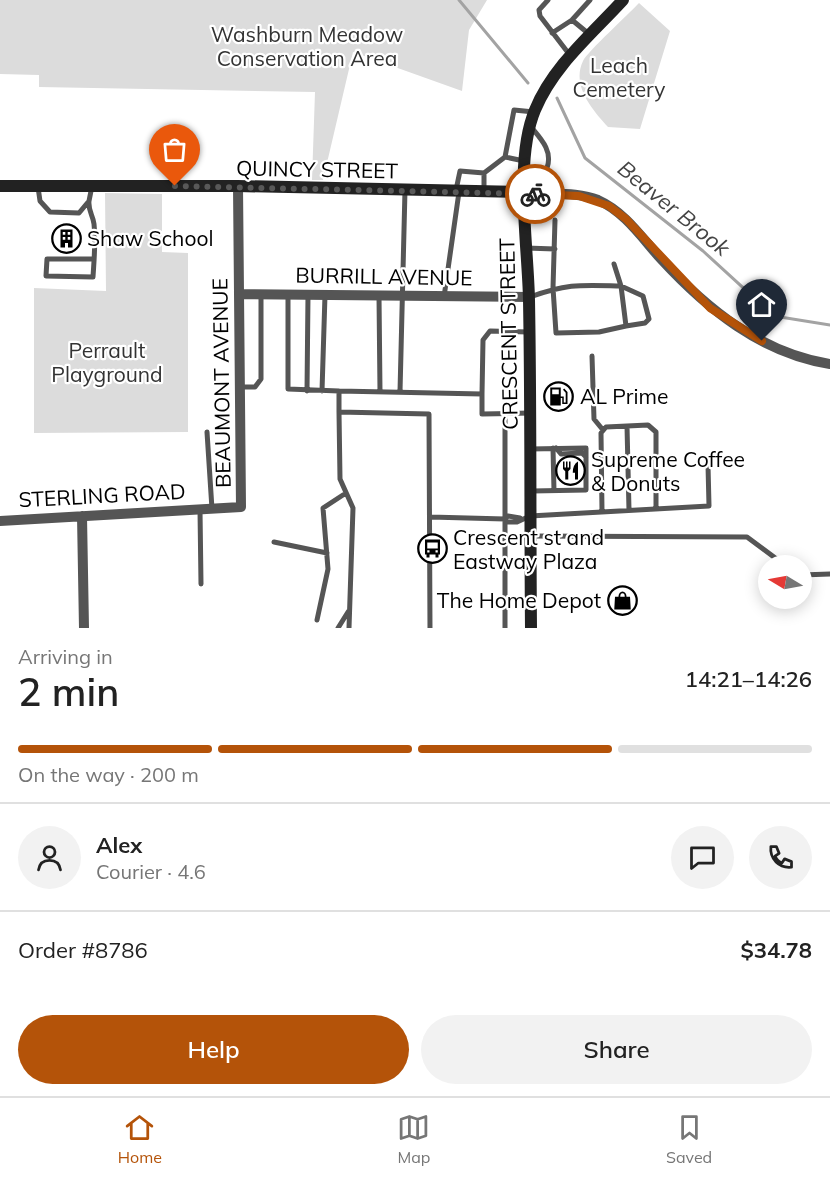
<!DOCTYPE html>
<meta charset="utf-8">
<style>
:root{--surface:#fff;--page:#f2f2f2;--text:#222;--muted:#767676;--line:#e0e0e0;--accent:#b45309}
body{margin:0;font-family:Mulish,sans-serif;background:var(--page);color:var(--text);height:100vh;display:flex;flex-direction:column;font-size:22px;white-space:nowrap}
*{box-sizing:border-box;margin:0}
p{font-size:20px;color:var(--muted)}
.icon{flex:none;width:33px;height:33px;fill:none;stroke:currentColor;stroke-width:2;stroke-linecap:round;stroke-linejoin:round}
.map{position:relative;height:628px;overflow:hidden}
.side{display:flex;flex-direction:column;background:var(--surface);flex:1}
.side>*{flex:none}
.needle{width:39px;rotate:280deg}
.fabs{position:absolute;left:758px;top:555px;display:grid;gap:12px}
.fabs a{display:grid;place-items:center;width:54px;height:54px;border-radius:50%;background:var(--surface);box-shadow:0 3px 15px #0003;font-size:30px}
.pin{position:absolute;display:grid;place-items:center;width:51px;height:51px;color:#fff;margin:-62px -26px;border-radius:50% 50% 50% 0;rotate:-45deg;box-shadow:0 0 6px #0007}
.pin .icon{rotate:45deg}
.courier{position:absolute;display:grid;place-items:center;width:60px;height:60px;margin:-30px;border:4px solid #b45309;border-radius:50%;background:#fff;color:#222;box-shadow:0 2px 8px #0007}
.overview em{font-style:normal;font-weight:600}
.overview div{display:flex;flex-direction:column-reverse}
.overview{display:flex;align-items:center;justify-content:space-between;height:102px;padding:0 18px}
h1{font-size:39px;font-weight:600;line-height:45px}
.bar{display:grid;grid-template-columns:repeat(4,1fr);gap:9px 6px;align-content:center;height:72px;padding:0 18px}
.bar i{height:8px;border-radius:4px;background:var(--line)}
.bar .selected{background:var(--accent)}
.bar p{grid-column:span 4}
.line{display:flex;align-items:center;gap:15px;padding:0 18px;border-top:2px solid var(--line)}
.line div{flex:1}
.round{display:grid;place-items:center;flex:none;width:63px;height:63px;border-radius:32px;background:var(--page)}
.primary-button{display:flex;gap:12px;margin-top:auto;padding:12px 18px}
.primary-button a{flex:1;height:69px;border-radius:36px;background:var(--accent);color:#fff;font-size:24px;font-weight:600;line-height:69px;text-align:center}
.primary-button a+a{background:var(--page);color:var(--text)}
.dock{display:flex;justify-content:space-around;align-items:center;height:84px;border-top:2px solid var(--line);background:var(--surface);font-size:16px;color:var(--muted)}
.dock a{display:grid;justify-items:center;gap:3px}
.dock .selected{color:var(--accent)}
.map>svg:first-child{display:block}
</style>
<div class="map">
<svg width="830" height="628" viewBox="0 0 830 628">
<rect width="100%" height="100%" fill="#fff"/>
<path fill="#dcdcdc" d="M0,0H487L469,30L462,91L353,52L323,180H312L315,92L39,87V75L0,74Z
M639,3L670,31L640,129L608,127C593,110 571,86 583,61C588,51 629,14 639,3Z
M105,193L162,194V252L188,253V432L34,433V288L106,291Z"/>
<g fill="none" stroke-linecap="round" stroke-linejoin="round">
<path stroke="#a3a3a3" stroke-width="3" d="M459,0L528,83
M557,98L585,158L703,251L774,316L830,325"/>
<path stroke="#555" stroke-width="5" d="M548,0L539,10L540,16L569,54
M552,33L572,20
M589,34L572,20L590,0
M524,161L505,157L514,110L534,112
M526,172L547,168C553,151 541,139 531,127
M484,173L505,157
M38,187L40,201L50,212L79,213L89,201L92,186
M456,190L460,171L484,173V191
M89,201C88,211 93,215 94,224C96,241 94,260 93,277L46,276L47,259H94
M526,248L555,249
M614,264L621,286L643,296L649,319L645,323L626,326
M288,295V389L339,391
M379,296L380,392
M444,297L459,192
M530,297C568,283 582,285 621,286L626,326L599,332L556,333L553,288L555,220
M592,356L594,419L603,430
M240,387H255L261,379V295
M307,391L308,295
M322,391L325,295
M400,392L405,190
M482,394L483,340L490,331L529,332
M339,412L340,479L353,508L349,628
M505,413V628
M627,426L629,510
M207,432L212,509
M553,448L554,491
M556,448L561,454L582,453L586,457
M530,449L586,448V490L532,491
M200,510L201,584
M602,511L601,433L606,427L648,425L656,432V509
M430,517L505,519L508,516L520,518
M505,519L507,522H517L530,516L709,506L708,465
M530,536L747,537L786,566
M274,542L327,553
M801,575L830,574
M317,620L328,569L323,508L346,493
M338,628L348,612
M430,628L429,414L339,412V391L482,394V414L530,413"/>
<path stroke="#555" stroke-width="10" d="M525,192C549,195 576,191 598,200C625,212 642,238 661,259C707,309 761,353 830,364
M239,294L529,297
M82,516L84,628
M0,521L241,507L238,186"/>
<path stroke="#222" stroke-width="12" d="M0,186H238L525,192
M531,628C530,519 531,409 529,300C528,245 514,160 535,110C553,66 592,34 623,0"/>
</g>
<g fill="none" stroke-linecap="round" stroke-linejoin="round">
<path stroke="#595959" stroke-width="6" stroke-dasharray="0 10.8" d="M175,186L535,194"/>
<path stroke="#b45309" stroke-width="8" d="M535,194L579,196L609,206L626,219L710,308L762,341"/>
</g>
<defs>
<symbol id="building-ring" viewBox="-11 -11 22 22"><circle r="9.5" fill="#fff" stroke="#000" stroke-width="1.5"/><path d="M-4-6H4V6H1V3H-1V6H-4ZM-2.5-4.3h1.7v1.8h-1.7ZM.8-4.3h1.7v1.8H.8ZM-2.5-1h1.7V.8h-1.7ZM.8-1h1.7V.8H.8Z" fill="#000"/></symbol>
<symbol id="fuel-ring" viewBox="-11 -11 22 22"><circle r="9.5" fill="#fff" stroke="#000" stroke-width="1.5"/><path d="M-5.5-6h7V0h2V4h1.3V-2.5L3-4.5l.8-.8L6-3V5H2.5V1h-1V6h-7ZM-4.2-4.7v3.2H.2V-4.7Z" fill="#000"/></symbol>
<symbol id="restaurant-ring" viewBox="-11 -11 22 22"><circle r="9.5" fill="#fff" stroke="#000" stroke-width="1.5"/><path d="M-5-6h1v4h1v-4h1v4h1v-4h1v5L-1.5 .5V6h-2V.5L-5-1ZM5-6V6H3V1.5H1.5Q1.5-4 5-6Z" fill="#000"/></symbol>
<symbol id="bus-ring" viewBox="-11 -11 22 22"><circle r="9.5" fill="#fff" stroke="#000" stroke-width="1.5"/><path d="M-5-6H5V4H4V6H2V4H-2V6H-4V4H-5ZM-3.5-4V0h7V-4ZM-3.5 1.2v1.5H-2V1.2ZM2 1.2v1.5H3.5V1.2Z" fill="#000"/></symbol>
<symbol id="shop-ring" viewBox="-11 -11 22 22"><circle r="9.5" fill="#fff" stroke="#000" stroke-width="1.5"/><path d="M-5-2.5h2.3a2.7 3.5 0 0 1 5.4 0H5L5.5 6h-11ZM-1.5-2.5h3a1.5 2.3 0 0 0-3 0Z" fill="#000"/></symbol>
</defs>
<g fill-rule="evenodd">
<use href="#building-ring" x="50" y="222" width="33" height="33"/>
<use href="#fuel-ring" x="542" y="380" width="33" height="33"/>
<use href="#restaurant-ring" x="554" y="454" width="33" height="33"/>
<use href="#bus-ring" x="416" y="532" width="33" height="33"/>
<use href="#shop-ring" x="606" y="584" width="33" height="33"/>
</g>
<g text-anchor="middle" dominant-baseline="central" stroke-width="4.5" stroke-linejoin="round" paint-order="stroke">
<g font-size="21" fill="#333" stroke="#fff">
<text x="307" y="34">Washburn Meadow<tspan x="307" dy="24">Conservation Area</tspan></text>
<text x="619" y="65">Leach<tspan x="619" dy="24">Cemetery</tspan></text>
<text x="107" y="350">Perrault<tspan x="107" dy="24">Playground</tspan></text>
</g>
<g font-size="21" fill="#000" stroke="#fff">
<text transform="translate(317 169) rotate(1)">QUINCY STREET</text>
<text transform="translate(384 276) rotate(1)">BURRILL AVENUE</text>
<text transform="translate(508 334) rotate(-91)">CRESCENT STREET</text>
<text transform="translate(221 383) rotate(-91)">BEAUMONT AVENUE</text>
<text transform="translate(102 495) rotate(-3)">STERLING ROAD</text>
</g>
<g font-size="21" fill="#000" stroke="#fff" text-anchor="start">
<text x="87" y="238">Shaw School</text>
<text x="580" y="396">AL Prime</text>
<text x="591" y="459">Supreme Coffee<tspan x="591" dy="24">&amp; Donuts</tspan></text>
<text x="453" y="537">Crescent st and<tspan x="453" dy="24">Eastway Plaza</tspan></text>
<text x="601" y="600" text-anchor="end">The Home Depot</text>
</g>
<g font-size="22" font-style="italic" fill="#444" stroke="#fff">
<text transform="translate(674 208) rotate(39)">Beaver Brook</text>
</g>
</g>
</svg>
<div class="fabs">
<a><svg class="needle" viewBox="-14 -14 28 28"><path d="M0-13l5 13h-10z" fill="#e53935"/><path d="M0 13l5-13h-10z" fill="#767676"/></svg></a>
</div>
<div class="pin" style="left:175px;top:186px;background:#ea580c"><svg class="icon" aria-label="bag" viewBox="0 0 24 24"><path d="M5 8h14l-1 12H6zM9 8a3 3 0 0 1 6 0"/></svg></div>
<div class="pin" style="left:762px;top:341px;background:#1f2937"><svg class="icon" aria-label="home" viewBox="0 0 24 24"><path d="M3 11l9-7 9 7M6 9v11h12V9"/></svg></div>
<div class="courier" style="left:535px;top:194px"><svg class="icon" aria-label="bike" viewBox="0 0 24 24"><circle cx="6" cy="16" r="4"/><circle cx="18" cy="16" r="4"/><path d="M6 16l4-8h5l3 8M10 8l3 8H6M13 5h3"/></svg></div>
</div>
<section class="side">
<div class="overview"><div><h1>2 min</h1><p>Arriving in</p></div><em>14:21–14:26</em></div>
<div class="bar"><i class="selected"></i><i class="selected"></i><i class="selected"></i><i></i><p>On the way · 200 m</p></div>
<div class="line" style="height:108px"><a class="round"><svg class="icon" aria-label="person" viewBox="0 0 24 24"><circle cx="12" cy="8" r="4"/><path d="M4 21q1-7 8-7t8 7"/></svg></a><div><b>Alex</b><p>Courier · 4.6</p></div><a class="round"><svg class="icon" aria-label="chat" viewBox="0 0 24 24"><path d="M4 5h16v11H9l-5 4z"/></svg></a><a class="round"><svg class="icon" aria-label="phone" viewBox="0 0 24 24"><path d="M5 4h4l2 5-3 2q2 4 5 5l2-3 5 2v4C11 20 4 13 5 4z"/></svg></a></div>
<div class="line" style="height:78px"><div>Order #8786</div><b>$34.78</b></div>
<div class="primary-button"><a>Help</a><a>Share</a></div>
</section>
<nav class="dock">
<a class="selected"><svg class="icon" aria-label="home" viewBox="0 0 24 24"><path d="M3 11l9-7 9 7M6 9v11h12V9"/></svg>Home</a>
<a><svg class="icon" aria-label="map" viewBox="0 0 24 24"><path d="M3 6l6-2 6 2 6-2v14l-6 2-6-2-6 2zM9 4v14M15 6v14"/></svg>Map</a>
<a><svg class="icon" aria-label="saved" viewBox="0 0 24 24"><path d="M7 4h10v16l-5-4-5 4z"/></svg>Saved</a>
</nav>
